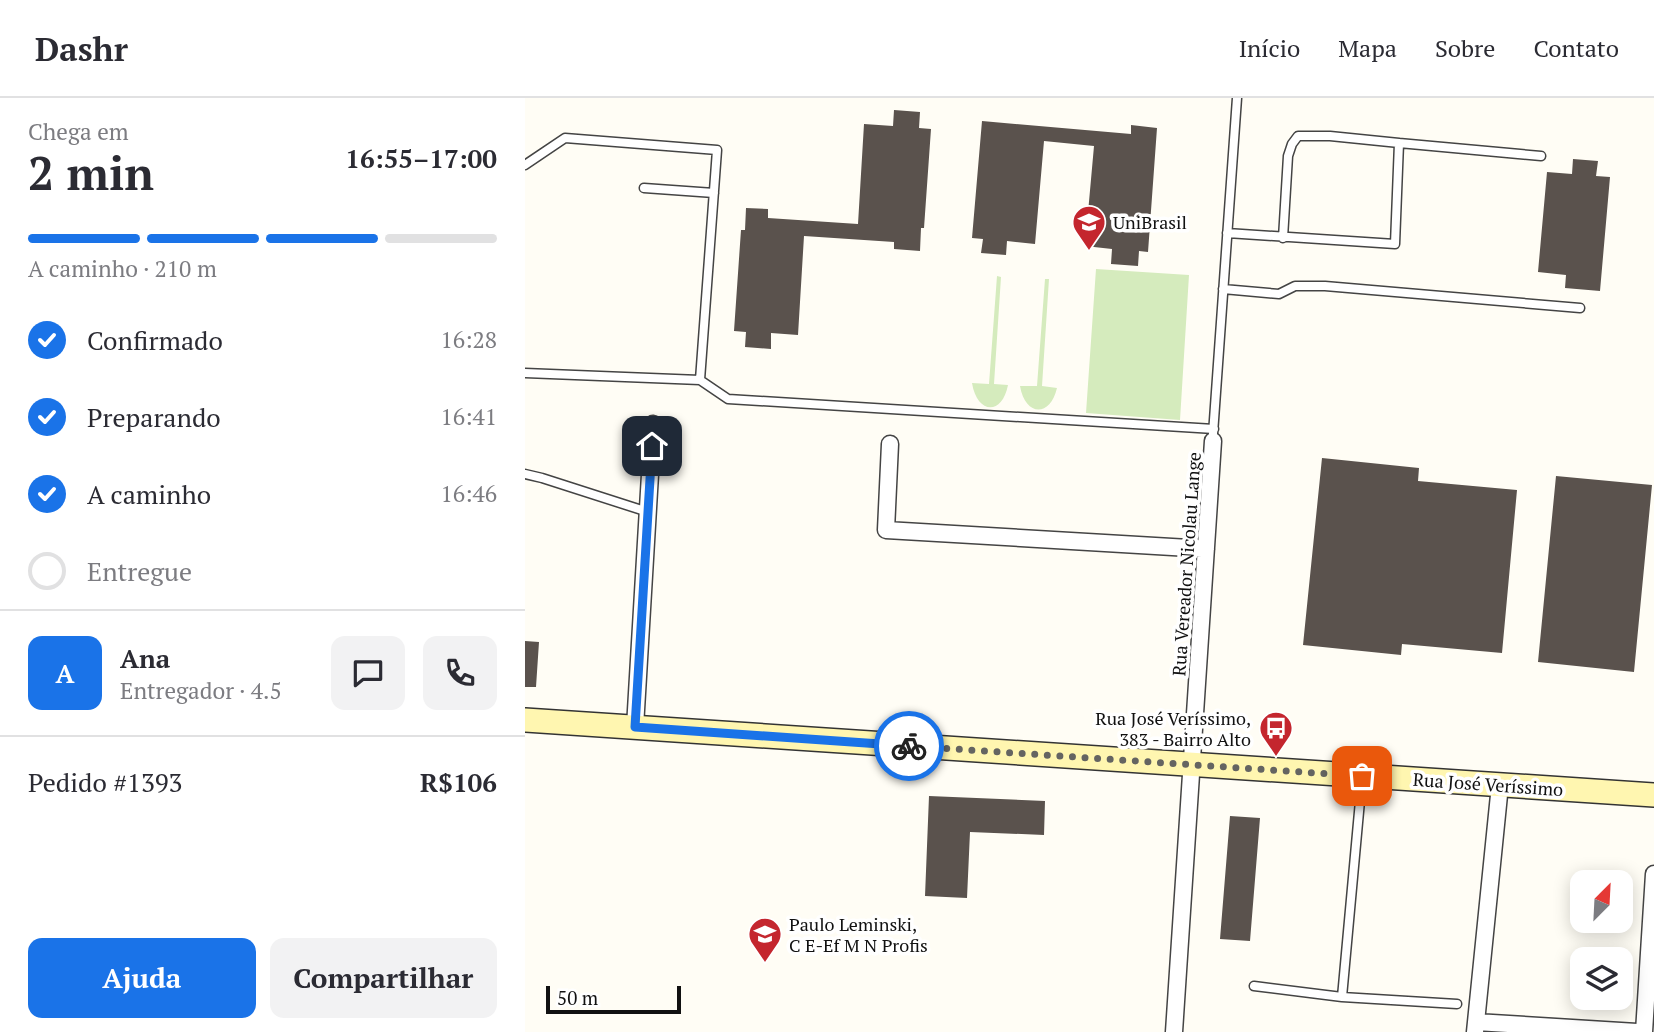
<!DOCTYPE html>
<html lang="pt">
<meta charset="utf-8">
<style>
:root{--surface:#fff;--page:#f2f2f3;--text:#2b2b33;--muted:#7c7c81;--line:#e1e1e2;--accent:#1a73e8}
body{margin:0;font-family:"PT Serif",serif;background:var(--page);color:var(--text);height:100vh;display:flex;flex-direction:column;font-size:26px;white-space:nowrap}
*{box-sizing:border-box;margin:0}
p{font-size:23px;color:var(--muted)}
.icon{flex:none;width:38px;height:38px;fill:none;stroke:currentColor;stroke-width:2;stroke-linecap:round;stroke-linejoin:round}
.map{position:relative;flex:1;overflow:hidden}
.side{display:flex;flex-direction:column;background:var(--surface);width:525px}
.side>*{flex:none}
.needle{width:46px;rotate:24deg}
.buttons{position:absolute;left:1045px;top:772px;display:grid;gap:14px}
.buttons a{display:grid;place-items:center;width:63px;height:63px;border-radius:14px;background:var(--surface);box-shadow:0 4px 18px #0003;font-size:35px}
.scale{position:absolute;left:21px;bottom:18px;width:135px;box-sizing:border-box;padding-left:7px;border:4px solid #111;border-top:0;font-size:19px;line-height:24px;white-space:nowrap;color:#111;-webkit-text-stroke:5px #fff;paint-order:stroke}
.pin{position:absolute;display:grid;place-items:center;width:60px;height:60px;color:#fff;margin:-30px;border-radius:14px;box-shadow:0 4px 10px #0006}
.courier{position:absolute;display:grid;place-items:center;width:70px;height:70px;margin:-35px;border:5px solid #1a73e8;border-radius:50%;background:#fff;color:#222;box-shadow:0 2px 9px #0007}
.head em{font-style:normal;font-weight:600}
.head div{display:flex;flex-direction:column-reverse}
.head{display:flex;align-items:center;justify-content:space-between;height:119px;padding:0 28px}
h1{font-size:46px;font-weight:600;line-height:52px}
.bar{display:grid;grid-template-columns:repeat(4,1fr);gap:10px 7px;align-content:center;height:84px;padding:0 28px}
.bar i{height:9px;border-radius:5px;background:var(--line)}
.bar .on{background:var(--accent)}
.bar p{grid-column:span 4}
.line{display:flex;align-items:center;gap:18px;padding:0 28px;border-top:2px solid var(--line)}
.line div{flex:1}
.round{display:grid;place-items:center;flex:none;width:74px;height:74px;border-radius:14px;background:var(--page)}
ol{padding:0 28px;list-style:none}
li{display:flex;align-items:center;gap:21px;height:77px}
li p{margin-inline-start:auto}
li .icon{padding:7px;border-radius:50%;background:var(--accent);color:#fff;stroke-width:4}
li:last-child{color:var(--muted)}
li i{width:38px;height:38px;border:4px solid var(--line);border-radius:50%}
.button{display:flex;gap:14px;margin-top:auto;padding:14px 28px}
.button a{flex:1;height:80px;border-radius:14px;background:var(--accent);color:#fff;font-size:28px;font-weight:600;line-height:80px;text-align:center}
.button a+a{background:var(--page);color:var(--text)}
header{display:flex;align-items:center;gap:42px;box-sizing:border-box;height:98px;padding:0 35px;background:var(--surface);border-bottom:2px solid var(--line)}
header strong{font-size:33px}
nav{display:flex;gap:38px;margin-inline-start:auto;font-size:24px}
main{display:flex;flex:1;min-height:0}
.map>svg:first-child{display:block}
</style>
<header>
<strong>Dashr</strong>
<nav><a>Início</a><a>Mapa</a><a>Sobre</a><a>Contato</a></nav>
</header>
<main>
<section class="side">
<div class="head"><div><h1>2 min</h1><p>Chega em</p></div><em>16:55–17:00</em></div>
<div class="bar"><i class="on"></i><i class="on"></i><i class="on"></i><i></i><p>A caminho · 210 m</p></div>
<ol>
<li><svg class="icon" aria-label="check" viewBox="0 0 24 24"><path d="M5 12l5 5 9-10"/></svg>Confirmado<p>16:28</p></li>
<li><svg class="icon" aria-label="check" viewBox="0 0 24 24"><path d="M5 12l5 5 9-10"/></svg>Preparando<p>16:41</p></li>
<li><svg class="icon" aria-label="check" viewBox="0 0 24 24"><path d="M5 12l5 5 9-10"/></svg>A caminho<p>16:46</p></li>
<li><i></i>Entregue</li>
</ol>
<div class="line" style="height:126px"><b class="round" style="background:var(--accent);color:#fff">A</b><div><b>Ana</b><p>Entregador · 4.5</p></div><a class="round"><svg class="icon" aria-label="chat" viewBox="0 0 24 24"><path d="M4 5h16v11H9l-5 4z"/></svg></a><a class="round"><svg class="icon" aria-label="phone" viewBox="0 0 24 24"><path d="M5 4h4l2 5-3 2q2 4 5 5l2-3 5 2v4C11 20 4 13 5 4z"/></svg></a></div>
<div class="line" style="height:91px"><div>Pedido #1393</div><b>R$106</b></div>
<div class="button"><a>Ajuda</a><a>Compartilhar</a></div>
</section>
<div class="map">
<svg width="1129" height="934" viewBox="0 0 1129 934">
<rect width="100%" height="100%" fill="#fffdf5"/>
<path fill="#d5ebbd" d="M571,171L664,177L655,322L561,315Z
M472,178L476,179L469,286L483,287C477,318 452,316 447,285L464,286Z
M520,181H524L517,288L532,290C525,320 500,318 495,288H512Z"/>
<path fill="#5a524d" d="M369,12L395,14L394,30L406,31L399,130H396L395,153L369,151V144L279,138L273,237L246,235V251L220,249L221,234L209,233L216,132H220L221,110L243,111V120L333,126L339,26L368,28Z
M457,23L606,36V27L632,30L623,154L614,153L613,168L586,166L587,151L560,148L569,48L519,43L510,146L482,143L481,157L456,155L458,141L447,140Z
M1048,61L1073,63L1071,78L1085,79L1075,193L1040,190L1041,177L1013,174L1022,74L1047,76Z
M797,360L894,370L893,383L992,392L977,555L877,546L876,557L778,547Z
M1031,378L1127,387L1109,574L1013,564Z
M0,543L14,544L11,589H0Z
M404,698L520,703L519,737L445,734L442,800L400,798Z
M705,718L735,720L725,843L695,841Z"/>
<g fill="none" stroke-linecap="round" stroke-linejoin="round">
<defs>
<path id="lane" d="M0,67L40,40L192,52L175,282L0,275
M119,90L189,95
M702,135L870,146L874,45L1016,58
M758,140L763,58L767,46L773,38H805L874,45
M698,191L754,196L770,188H800L1055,210
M175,282L203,301L689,331
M688,336L712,0
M0,376L17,380L123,414
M729,888L817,899L932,906
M817,899L837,681"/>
<path id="street" d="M365,346L361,432L681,451
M110,629L128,326
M951,924L1112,934
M649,934L688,343
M950,934L975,687
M1119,934L1129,776"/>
<path id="secondary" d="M0,622L1129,697"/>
</defs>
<use href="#lane" stroke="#444" stroke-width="11"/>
<use href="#street" stroke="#444" stroke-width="19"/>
<use href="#secondary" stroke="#333" stroke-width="26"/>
<use href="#lane" stroke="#fff" stroke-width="8"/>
<use href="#street" stroke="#fff" stroke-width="16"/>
<use href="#secondary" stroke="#fff6b0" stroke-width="23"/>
</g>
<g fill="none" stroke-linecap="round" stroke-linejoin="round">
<path stroke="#646461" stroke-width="7" stroke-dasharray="0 12.6" d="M384,648L837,678"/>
<path stroke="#1a73e8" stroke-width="9" d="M127,348L110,629L384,648"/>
</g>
<defs>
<symbol id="university-pin" viewBox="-11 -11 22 30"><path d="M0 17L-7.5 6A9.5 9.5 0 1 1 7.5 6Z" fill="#c4262e" stroke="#fff"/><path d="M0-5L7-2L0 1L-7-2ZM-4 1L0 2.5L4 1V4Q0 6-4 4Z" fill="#fff"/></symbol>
<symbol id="bus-pin" viewBox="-11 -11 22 30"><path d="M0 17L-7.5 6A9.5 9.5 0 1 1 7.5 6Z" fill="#c4262e" stroke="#fff"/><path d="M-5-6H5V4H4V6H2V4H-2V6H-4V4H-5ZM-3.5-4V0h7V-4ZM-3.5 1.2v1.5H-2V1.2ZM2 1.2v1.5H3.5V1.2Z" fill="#fff"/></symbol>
<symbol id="school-pin" viewBox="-11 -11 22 30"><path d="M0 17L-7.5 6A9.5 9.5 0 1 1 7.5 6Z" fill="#c4262e" stroke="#fff"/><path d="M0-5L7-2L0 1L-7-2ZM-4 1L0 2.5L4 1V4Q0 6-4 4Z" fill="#fff"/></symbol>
</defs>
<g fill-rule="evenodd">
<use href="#university-pin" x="545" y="105" width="38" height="52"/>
<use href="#bus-pin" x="732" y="611" width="38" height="52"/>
<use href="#school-pin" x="221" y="817" width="38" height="52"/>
</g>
<g text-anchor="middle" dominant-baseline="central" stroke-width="7" stroke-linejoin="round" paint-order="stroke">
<g font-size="18" fill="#111" stroke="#fff" text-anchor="start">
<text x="588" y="124">UniBrasil</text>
<text x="726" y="620" text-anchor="end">Rua José Veríssimo,<tspan x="726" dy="21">383 - Bairro Alto</tspan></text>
<text x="264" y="826">Paulo Leminski,<tspan x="264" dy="21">C E-Ef M N Profis</tspan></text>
</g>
<g font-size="18" fill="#111" stroke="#fff">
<text transform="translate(661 466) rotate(-86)">Rua Vereador Nicolau Lange</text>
<text transform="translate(963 686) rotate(4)">Rua José Veríssimo</text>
</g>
</g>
</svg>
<div class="buttons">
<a><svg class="needle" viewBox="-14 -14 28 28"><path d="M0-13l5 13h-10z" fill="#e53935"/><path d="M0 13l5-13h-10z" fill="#7c7c81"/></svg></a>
<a><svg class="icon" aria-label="layers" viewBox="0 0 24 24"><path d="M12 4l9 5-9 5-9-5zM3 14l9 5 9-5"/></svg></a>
</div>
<div class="scale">50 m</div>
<div class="pin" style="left:837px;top:678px;background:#ea580c"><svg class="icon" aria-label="bag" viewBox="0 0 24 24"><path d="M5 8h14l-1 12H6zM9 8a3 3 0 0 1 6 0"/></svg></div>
<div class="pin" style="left:127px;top:348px;background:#1f2937"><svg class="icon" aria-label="home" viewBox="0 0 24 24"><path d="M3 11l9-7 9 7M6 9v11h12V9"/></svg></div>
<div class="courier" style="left:384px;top:648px"><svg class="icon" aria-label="bike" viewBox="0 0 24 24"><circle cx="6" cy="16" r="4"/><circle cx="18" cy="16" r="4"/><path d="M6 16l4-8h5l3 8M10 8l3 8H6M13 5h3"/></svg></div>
</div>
</main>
